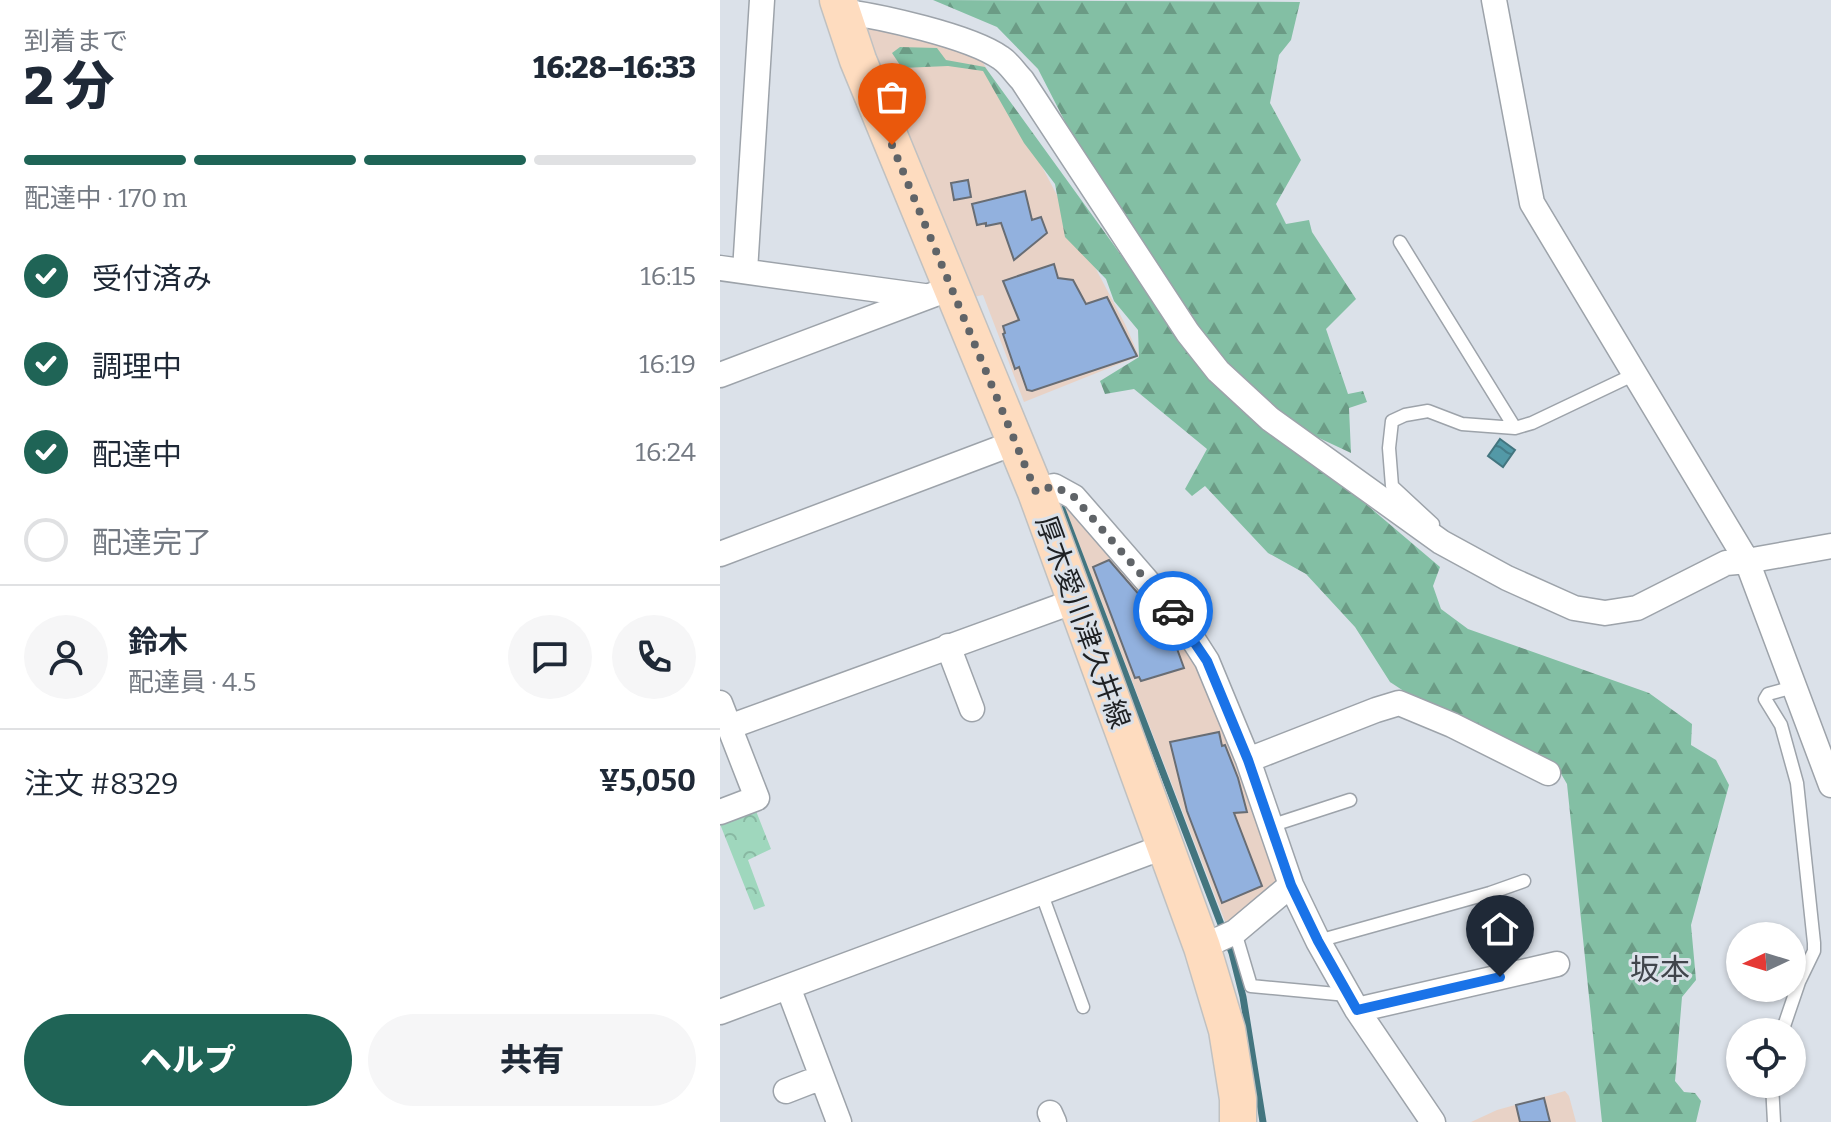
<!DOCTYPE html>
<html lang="ja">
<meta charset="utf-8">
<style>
:root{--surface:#fff;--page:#f6f6f7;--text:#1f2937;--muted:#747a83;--line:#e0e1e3;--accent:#1f6456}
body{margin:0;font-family:Bitter,"Noto Sans JP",serif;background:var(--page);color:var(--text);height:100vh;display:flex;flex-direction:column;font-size:30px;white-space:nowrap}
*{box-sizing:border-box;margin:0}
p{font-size:26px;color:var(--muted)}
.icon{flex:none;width:44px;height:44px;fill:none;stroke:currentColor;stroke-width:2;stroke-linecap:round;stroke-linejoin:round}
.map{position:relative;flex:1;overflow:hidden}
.drawer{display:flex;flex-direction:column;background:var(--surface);width:720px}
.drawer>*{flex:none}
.needle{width:52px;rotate:266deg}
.fabs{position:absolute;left:1006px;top:922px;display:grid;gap:16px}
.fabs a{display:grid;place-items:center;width:80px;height:80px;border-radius:50%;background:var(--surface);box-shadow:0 2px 6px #0004;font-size:40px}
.pin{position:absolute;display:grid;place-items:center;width:68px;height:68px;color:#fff;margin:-82px -34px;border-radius:50% 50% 50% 0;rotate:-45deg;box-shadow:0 0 8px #0007}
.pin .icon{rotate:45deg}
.courier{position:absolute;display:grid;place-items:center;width:80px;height:80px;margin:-40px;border:6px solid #1a73e8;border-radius:50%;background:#fff;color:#222;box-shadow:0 2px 10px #0007}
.summary em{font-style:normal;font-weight:800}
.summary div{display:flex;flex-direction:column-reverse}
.summary{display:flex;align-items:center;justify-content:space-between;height:136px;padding:0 24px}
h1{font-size:52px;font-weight:800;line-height:60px}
.bar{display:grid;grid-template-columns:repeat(4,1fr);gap:12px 8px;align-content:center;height:96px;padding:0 24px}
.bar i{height:10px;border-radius:6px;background:var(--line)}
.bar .on{background:var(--accent)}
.bar p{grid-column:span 4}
.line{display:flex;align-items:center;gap:20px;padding:0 24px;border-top:2px solid var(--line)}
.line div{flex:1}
.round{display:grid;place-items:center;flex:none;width:84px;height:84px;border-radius:42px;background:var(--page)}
ol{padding:0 24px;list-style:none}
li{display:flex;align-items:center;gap:24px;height:88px}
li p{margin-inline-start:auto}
li .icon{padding:8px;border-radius:50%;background:var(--accent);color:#fff;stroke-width:4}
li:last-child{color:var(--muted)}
li i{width:44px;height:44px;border:4px solid var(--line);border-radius:50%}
.primary-button{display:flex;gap:16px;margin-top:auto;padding:16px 24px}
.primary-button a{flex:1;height:92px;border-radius:48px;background:var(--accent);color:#fff;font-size:32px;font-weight:800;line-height:92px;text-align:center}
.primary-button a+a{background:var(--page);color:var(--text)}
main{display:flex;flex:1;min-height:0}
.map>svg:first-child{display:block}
</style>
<main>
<section class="drawer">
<div class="summary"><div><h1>2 分</h1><p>到着まで</p></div><em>16:28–16:33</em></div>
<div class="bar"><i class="on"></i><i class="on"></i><i class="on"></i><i></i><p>配達中 · 170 m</p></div>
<ol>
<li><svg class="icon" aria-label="check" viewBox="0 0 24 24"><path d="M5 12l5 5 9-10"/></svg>受付済み<p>16:15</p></li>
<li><svg class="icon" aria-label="check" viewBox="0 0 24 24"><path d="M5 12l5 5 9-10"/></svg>調理中<p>16:19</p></li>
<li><svg class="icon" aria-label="check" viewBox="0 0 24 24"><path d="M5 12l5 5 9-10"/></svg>配達中<p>16:24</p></li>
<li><i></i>配達完了</li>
</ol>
<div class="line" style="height:144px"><a class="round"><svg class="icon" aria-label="person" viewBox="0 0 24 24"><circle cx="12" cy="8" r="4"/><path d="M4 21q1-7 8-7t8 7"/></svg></a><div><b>鈴木</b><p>配達員 · 4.5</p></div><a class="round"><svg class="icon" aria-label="chat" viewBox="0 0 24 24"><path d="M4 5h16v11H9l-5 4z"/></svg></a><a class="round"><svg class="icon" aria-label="phone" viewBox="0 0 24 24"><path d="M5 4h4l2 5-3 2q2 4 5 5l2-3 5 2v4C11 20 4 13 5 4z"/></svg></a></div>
<div class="line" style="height:104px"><div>注文 #8329</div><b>¥5,050</b></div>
<div class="primary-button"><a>ヘルプ</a><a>共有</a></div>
</section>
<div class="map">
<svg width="1111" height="1122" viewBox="0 0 1111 1122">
<defs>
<pattern id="forest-firs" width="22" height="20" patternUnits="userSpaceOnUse" patternTransform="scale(2)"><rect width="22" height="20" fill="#83bfa4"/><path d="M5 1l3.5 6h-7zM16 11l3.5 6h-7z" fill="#6b9b85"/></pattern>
<pattern id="park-crowns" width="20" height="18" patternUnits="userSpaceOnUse" patternTransform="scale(2)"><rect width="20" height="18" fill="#9fd7bd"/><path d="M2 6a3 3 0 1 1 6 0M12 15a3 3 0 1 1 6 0" fill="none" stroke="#88b8a2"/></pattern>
<pattern id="water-waves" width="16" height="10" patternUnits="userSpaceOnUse" patternTransform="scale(2)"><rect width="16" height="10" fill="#5399a7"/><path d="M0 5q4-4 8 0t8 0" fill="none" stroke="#447c88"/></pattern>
</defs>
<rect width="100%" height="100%" fill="#dbe1e9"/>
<path fill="#e8d2c6" d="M146,25L258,54L301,127L405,324L419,356L304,402L263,295L253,297L142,29Z
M342,500L415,573L485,672L563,885L508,929Z
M845,1091L849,1096L856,1122H751L777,1110Z"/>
<path fill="url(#forest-firs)" d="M213,0L580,2L571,40L559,55L550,103L581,160L556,204L566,224L589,220L592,232L636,299L606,329L628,394L643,391L647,402L629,408L631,453L599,438L587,454L720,567L713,586L721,609L748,629L929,693L972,724L971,745L996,760L1009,785L971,925L976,980L962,997L955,1081L964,1092L975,1093L981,1101L976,1122H882L847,784L840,772L705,705L670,682L635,627L586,574L548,553L485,486L472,496L465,489L487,449L414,389L385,394L380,381L419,357L418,330L394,301L386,279L345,237L335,184L304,143L263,71L228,66L182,68L172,53L180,47L217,48L226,60L265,67L443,313L318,69L277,27Z"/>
<path fill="url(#park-crowns)" d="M26,809L29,814L36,811L51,849L28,860L45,906L34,910L0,824V819Z"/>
<path fill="url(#water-waves)" stroke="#43757f" stroke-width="2" d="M780,439L795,450L783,467L768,456Z"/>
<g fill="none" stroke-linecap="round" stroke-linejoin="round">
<path stroke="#43757f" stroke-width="7" d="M342,509L512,953L523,997L543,1122"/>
</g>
<path fill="#92b1de" stroke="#686d74" stroke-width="2" d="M248,180L251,197L234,200L231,183Z
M305,191L312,220L321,217L327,233L294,260L281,223L266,226V223L257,225L252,204Z
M334,264L338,278L353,280L366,304L387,297L417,356L312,391L307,390L299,367L295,369L283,334L285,333L283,326L299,320L283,281Z
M389,560L442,621L452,647L456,646L464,668L421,681L419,677L415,678L373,567Z
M499,732L502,746L505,745L518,778L527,812L514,813L542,886L502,903L467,811L450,742Z
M824,1098L830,1122H800L796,1105Z"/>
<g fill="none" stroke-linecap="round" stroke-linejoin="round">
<defs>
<path id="lane" d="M680,242L795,428
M713,524L672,486L669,448L672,421L685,415L708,411L742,424L795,428L812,423L915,374
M550,826L630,800
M321,892L363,1007
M515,932L531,986L627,995
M598,941L770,893L804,881
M1062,1032L1079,982L1094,951V943L1077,783L1061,725L1045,699L1048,694L1074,687
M1052,1084L1054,1122"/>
<path id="street" d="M774,0L812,203L1027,561L1111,785
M120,11C159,16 250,36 281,58C289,63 295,73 302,80L468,333L498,371L550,419L721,542L787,578L854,608L885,613L917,608L1006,563L1027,561L1111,546
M0,268L204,296
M25,271L42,0
M0,375L231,288
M316,492L334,486L354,497L460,619L487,661L528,760L571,885L598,941L637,1010L713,1122
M0,554L294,443
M228,646L252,709
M0,703L37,798L0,812
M9,727L355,601
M528,760L656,710L679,703L732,725L828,773
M482,947L515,932L571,885
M68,987L119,1122
M637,1010L837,964
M0,1012L446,846
M66,1091L102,1077
M330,1113L334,1122"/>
<path id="primary" d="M118,0L138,60L316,492L482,947L507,1030L518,1099V1122"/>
</defs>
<use href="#lane" stroke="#9da3aa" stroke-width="15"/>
<use href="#street" stroke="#9da3aa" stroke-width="27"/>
<use href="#primary" stroke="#c0c1c1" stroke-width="39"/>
<use href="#lane" stroke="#fff" stroke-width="12"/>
<use href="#street" stroke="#fff" stroke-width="24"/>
<use href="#primary" stroke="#fedcbf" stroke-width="36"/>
</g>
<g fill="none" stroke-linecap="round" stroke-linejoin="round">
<path stroke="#606468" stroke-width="8" stroke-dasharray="0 14.4" d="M172,145L316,492L334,486L354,497L453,611"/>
<path stroke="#1a73e8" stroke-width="10" d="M453,611L487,661L528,760L571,885L598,941L637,1010L780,977"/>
</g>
<g text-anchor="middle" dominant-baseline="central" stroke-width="6" stroke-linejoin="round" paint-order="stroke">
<g font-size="28" fill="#1e2023" stroke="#dbe1e9">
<text transform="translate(363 622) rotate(70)">厚木愛川津久井線</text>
</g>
<g font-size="30" fill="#41454c" stroke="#dbe1e9">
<text x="940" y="970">坂本</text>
</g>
</g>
</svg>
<div class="fabs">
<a><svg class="needle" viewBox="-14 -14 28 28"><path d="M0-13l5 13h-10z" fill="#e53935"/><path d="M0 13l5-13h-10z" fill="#747a83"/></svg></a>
<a><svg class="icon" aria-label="locate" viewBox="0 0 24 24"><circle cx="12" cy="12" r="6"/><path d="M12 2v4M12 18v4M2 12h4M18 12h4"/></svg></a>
</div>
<div class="pin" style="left:172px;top:145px;background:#ea580c"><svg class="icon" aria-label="bag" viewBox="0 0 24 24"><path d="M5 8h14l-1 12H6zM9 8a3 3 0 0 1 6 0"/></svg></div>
<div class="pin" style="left:780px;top:977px;background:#1f2937"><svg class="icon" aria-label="home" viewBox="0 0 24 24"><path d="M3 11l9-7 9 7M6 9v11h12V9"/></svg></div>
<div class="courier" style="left:453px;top:611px"><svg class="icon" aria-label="car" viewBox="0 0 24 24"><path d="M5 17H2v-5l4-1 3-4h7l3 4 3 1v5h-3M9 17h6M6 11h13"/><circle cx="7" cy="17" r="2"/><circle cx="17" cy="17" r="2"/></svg></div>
</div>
</main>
